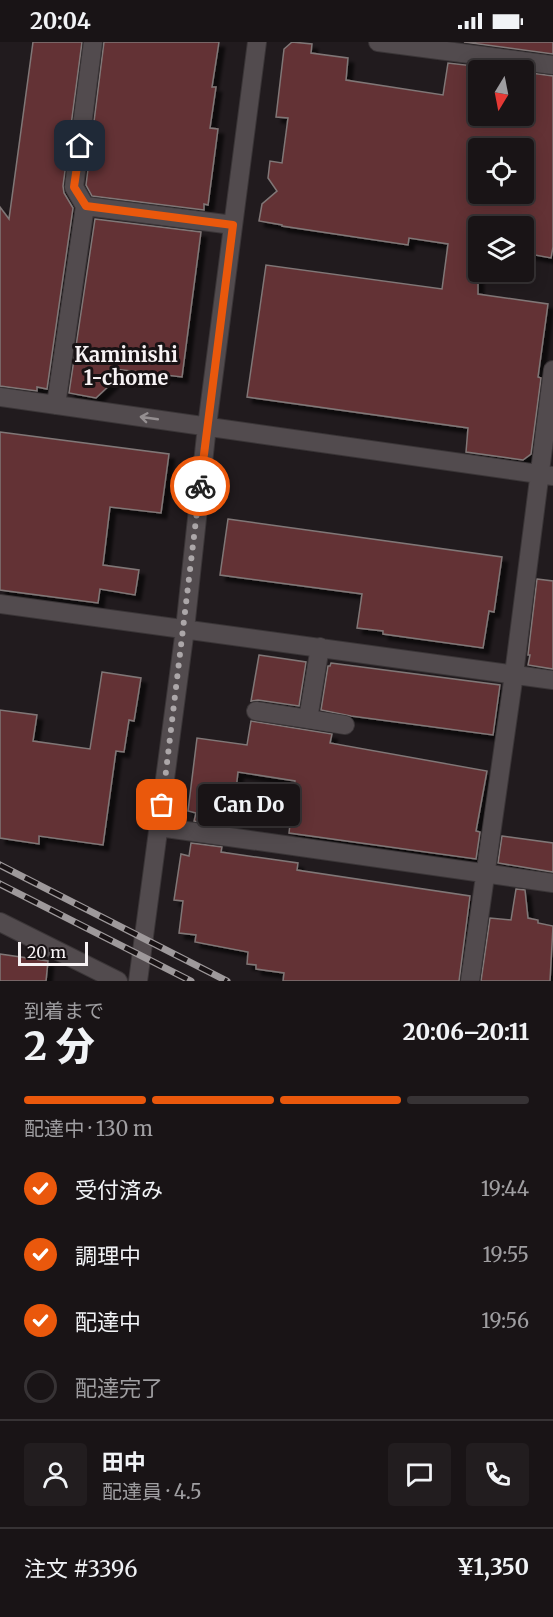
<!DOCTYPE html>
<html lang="ja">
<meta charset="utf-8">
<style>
:root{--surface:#191416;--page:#221d1f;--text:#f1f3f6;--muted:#9f9ea1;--line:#373335;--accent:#ea580c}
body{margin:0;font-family:Merriweather,"Noto Sans JP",serif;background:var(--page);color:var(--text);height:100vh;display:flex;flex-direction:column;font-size:22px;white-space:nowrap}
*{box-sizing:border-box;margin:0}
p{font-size:20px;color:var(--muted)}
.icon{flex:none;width:33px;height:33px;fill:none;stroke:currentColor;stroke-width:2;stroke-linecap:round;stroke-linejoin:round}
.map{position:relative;height:939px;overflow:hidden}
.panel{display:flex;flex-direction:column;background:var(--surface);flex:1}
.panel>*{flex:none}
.needle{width:39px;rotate:190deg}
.fabs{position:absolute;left:468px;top:18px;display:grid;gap:12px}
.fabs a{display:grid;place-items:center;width:66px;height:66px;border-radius:6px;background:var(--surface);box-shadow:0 3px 15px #0003,0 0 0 2px var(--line);font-size:30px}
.scale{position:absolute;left:18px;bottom:15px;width:70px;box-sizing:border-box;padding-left:6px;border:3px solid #f7f2f4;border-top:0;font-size:16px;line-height:21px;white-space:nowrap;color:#f7f2f4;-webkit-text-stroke:4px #181214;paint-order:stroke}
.pin{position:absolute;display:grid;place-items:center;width:51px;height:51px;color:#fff;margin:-26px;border-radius:12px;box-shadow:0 3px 9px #0006}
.courier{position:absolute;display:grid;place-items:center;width:60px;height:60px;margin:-30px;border:4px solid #ea580c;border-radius:50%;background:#fff;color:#222;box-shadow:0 2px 8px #0007}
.bubble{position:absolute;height:42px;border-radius:6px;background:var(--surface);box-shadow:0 3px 15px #0003,0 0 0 2px var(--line);font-size:20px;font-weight:800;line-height:42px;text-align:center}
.summary em{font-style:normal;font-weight:800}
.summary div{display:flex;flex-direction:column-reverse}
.summary{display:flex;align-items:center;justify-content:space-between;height:102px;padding:0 24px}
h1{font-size:39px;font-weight:800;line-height:45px}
.bar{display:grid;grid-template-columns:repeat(4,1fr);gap:9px 6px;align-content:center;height:72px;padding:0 24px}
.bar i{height:8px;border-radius:4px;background:var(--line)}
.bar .current{background:var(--accent)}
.bar p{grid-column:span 4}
.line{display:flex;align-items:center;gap:15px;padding:0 24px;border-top:2px solid var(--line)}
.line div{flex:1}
.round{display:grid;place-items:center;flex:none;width:63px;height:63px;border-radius:6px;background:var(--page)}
ol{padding:0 24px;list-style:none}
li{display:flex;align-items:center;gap:18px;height:66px}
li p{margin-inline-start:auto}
li .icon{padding:6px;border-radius:50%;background:var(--accent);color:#fff;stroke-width:4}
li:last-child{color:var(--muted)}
li i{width:33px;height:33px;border:3px solid var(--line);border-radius:50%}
.status{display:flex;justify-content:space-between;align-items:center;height:42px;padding:0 30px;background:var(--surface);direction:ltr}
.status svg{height:16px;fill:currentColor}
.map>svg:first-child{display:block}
</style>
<div class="status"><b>20:04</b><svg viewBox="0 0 49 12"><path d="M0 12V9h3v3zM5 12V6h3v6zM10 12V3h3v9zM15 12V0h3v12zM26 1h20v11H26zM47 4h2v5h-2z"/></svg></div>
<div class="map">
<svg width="553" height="939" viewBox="0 0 553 939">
<defs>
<filter id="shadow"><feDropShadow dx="5.5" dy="5.5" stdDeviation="1.5" flood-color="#0009"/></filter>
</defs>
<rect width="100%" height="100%" fill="#211b1e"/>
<path fill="#633335" stroke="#807777" stroke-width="1.5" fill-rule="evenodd" filter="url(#shadow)" d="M33,0H82L63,144L64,151L73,166L47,347L37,345V349L0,344V165L9,177Z
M104,0H219L212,45H216L210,86L218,87L208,163L204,162V168L92,154L86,143Z
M292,0L312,2L311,11L348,16L346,38L443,53L448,21L509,28H478V74H524V30L553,34V205L551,216L524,211L527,196L524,195V184H478V252L548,262L538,335L541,336L531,412L523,418L466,410L468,386L247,355L266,223L442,247L448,202L409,196L408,203L282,184V183L259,179L262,162L277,149L268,136L270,119L282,121L288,76L276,75L284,7ZM478,106H526L524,125V152H478Z
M464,0H553V12Z
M95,177L201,190L182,335L115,327L113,340L96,356L69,351Z
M0,390L169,412L161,471L110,465L103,523L139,528L135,553L100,547L98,561L0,548Z
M228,477L502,515L494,570L489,569L483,606L383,592V589L357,586L362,552L220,533Z
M537,537L553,539V627L528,623L530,613H528Z
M259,613L306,620L299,664L258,658L251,659Z
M331,621L500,643L493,693L351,674L321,668L328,624H330Z
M102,630L141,636L134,679L129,678L124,710L116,709L103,803L39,794V802L0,796V668L37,673L33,699L90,707Z
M251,679L332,692L330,701L487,729L476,789L480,790L476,817L289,791L295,739L238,730L233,774L226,773L225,783L194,779L196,771L188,769L197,696L247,703Z
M502,794L553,801V830L498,821Z
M191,801L222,805L221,810L298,821L297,828L470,854L459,939H283L284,931L256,927V923L247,922L248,910L195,900L196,893L179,891L183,859L174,858L181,812L189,814Z
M516,847L525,848L528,876L538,878V881L553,884L550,939H481L490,876L511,878Z
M0,912L48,919L46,939H0Z"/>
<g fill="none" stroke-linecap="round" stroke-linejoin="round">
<defs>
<path id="minor" d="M378,0L553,23
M85,164L233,183
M0,355L553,434
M56,363L85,164L74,145L93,0
M0,562L553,638
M256,669L308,677L320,605
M308,677L345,683
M159,785L553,841
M0,880L118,939
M138,939L185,587L207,384L257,0
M470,939L514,632L553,328"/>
</defs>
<use href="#minor" stroke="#3a3537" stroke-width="20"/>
<use href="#minor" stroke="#524b4e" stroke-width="18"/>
<defs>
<path id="rail" d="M0,823L227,939
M0,842L191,939"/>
</defs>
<use href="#rail" stroke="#9e999b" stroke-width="7"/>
<use href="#rail" stroke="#181214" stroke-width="4.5" stroke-dasharray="14" stroke-linecap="butt"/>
</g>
<defs><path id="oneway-shaft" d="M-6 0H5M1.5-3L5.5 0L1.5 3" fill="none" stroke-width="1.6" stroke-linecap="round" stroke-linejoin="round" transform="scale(1.5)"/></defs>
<use stroke="#948e90" href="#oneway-shaft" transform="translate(149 376) rotate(-172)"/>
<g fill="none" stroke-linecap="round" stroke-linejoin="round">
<path stroke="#aca7a9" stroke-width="6" stroke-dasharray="0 10.8" d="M162,763L200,444"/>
<path stroke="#ea580c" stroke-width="8" d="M80,104L74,145L86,164L233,183L200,444"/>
</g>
<g text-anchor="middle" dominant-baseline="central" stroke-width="6" stroke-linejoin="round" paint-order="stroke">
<g font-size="20" font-weight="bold" fill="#f7f2f4" stroke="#181214">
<text x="126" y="312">Kaminishi<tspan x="126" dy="23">1-chome</tspan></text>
</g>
</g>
</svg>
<div class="fabs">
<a><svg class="needle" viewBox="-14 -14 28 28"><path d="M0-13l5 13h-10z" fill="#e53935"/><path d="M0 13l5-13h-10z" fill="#9f9ea1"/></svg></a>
<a><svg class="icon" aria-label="locate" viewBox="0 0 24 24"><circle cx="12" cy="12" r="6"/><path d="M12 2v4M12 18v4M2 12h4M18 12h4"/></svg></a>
<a><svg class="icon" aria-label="layers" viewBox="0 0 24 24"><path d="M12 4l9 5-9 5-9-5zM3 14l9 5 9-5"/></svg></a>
</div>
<div class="scale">20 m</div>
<div class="pin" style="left:162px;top:763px;background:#ea580c"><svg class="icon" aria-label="bag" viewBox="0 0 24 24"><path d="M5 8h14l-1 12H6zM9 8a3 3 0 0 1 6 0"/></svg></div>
<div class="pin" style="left:80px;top:104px;background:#1f2937"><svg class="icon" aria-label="home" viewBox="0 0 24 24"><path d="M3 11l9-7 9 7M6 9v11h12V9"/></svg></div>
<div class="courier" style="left:200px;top:444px"><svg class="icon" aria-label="bike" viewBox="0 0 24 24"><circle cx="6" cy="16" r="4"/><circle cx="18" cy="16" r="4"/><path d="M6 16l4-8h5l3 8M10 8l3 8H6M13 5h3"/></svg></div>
<div class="bubble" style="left:198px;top:742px;width:102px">Can Do</div>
</div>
<section class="panel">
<div class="summary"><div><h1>2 分</h1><p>到着まで</p></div><em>20:06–20:11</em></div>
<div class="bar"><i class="current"></i><i class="current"></i><i class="current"></i><i></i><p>配達中 · 130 m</p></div>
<ol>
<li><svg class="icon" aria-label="check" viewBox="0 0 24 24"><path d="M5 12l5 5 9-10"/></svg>受付済み<p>19:44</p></li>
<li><svg class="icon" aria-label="check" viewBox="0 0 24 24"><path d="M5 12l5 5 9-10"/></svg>調理中<p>19:55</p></li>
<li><svg class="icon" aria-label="check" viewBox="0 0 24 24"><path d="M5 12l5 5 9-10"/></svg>配達中<p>19:56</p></li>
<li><i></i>配達完了</li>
</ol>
<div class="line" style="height:108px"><a class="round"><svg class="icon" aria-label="person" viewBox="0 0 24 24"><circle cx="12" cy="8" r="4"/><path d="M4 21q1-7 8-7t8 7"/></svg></a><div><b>田中</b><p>配達員 · 4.5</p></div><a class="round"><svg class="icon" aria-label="chat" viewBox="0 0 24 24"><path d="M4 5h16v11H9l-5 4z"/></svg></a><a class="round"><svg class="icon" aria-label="phone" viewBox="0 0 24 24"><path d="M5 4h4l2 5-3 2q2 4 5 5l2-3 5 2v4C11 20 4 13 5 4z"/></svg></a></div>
<div class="line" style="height:78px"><div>注文 #3396</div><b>¥1,350</b></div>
</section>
